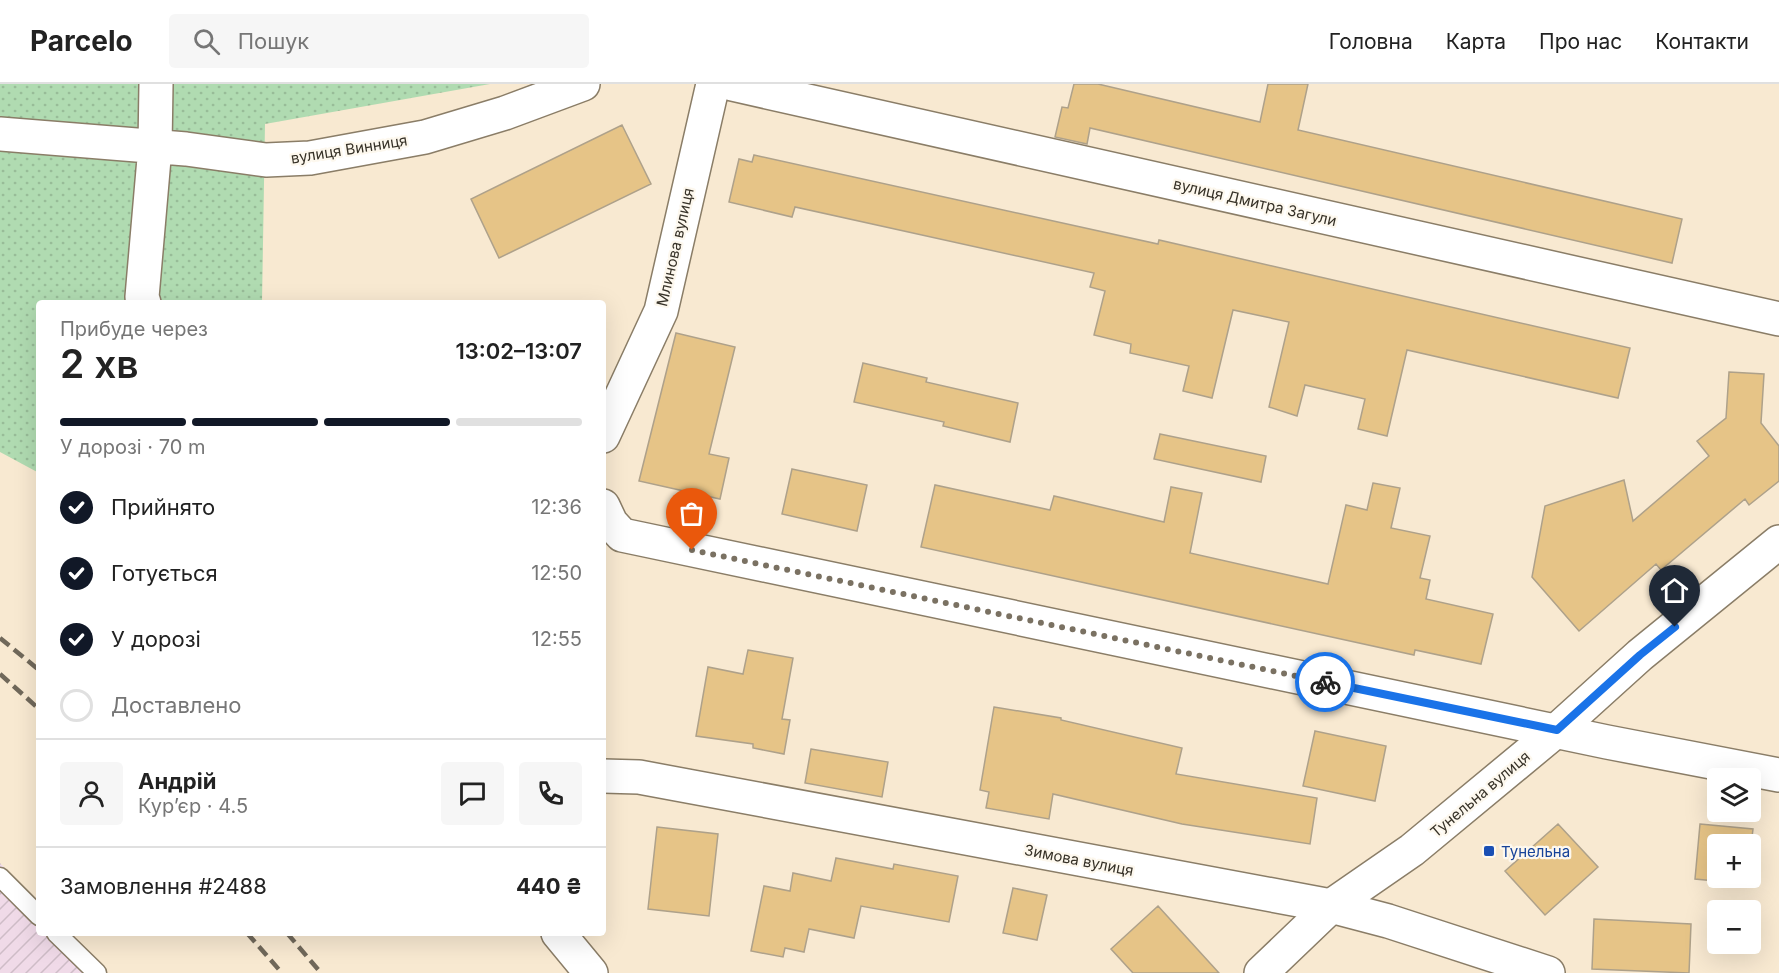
<!DOCTYPE html>
<html lang="uk">
<meta charset="utf-8">
<style>
:root{--surface:#fff;--page:#f6f6f6;--text:#222;--muted:#767676;--line:#e0e0e0;--accent:#111827}
body{margin:0;font-family:Inter,sans-serif;background:var(--page);color:var(--text);height:100vh;display:flex;flex-direction:column;font-size:22px;white-space:nowrap}
*{box-sizing:border-box;margin:0}
p{font-size:20px;color:var(--muted)}
.icon{flex:none;width:33px;height:33px;fill:none;stroke:currentColor;stroke-width:2;stroke-linecap:round;stroke-linejoin:round}
.map{position:relative;flex:1;overflow:hidden}
.side{position:absolute;left:36px;top:216px;width:570px;height:636px;display:flex;flex-direction:column;background:var(--surface);border-radius:6px;box-shadow:0 6px 24px #0002}
.side>*{flex:none}
.tools{position:absolute;left:1707px;top:684px;display:grid;gap:12px}
.tools a{display:grid;place-items:center;width:54px;height:54px;border-radius:6px;background:var(--surface);box-shadow:0 6px 24px #0002;font-size:30px}
.pin{position:absolute;display:grid;place-items:center;width:51px;height:51px;color:#fff;margin:-62px -26px;border-radius:50% 50% 50% 0;rotate:-45deg;box-shadow:0 0 6px #0007}
.pin .icon{rotate:45deg}
.courier{position:absolute;display:grid;place-items:center;width:60px;height:60px;margin:-30px;border:4px solid #1a73e8;border-radius:50%;background:#fff;color:#222;box-shadow:0 2px 8px #0007}
.overview em{font-style:normal;font-weight:600}
.overview div{display:flex;flex-direction:column-reverse}
.overview{display:flex;align-items:center;justify-content:space-between;height:102px;padding:0 24px}
h1{font-size:39px;font-weight:600;line-height:45px}
.bar{display:grid;grid-template-columns:repeat(4,1fr);gap:9px 6px;align-content:center;height:72px;padding:0 24px}
.bar i{height:8px;border-radius:4px;background:var(--line)}
.bar .on{background:var(--accent)}
.bar p{grid-column:span 4}
.line{display:flex;align-items:center;gap:15px;padding:0 24px;border-top:2px solid var(--line)}
.line div{flex:1}
.round{display:grid;place-items:center;flex:none;width:63px;height:63px;border-radius:6px;background:var(--page)}
ol{padding:0 24px;list-style:none}
li{display:flex;align-items:center;gap:18px;height:66px}
li p{margin-inline-start:auto}
li .icon{padding:6px;border-radius:50%;background:var(--accent);color:#fff;stroke-width:4}
li:last-child{color:var(--muted)}
li i{width:33px;height:33px;border:3px solid var(--line);border-radius:50%}
header{display:flex;align-items:center;gap:36px;box-sizing:border-box;height:84px;padding:0 30px;background:var(--surface);border-bottom:2px solid var(--line)}
header strong{font-size:28px}
nav{display:flex;gap:33px;margin-inline-start:auto;font-size:21px}
.search{width:420px;height:54px;background:var(--page);display:flex;align-items:center;gap:15px;box-sizing:border-box;padding:0 21px;border-radius:6px;color:var(--muted);font-size:22px}
.map>svg:first-child{display:block}
</style>
<header>
<strong>Parcelo</strong>
<div class="search"><svg class="icon" aria-label="search" viewBox="0 0 24 24"><circle cx="10" cy="10" r="6"/><path d="M15 15l6 6"/></svg>Пошук</div>
<nav><a>Головна</a><a>Карта</a><a>Про нас</a><a>Контакти</a></nav>
</header>
<div class="map">
<svg width="1779" height="889" viewBox="0 0 1779 889">
<defs>
<pattern id="industrial-furrows" width="10" height="10" patternUnits="userSpaceOnUse" patternTransform="scale(1.5)"><rect width="10" height="10" fill="#f0dae8"/><path d="M-1 1l2-2M0 10L10 0M9 11l2-2" fill="none" stroke="#cebcc7"/></pattern>
<pattern id="grass-dots" width="8" height="8" patternUnits="userSpaceOnUse" patternTransform="scale(1.5)"><rect width="8" height="8" fill="#b0dbb1"/><path d="M2 2h.1M6 6h.1" fill="none" stroke="#98bc98" stroke-width="1.8" stroke-linecap="round"/></pattern>
</defs>
<rect width="100%" height="100%" fill="#f8e9d1"/>
<path fill="url(#industrial-furrows)" d="M0,779L39,820V849H66L104,889H0Z"/>
<path fill="url(#grass-dots)" d="M0,0H490L265,40L262,219H39V389L0,368Z"/>
<path fill="#e6c487" stroke="#aea18a" stroke-width="1.5" d="M1074,0H1098L1260,38L1268,0H1308L1298,46L1682,135L1672,179L1090,44L1087,60L1055,53L1062,23L1068,24Z
M622,41L651,100L499,174L471,115Z
M754,71L1158,160L1159,156L1630,264L1618,314L1407,266L1387,352L1358,345L1365,315L1305,301L1297,332L1269,323L1289,238L1233,226L1212,314L1183,307L1189,282L1130,269L1131,260L1094,251L1105,207L1090,203L1094,189L795,123L792,133L729,118L739,75L752,78Z
M676,249L735,263L709,370L729,374L720,415L639,397Z
M863,279L927,294L926,298L1018,319L1010,358L943,342L944,338L854,318Z
M1729,288L1764,290L1761,339L1779,362V397L1749,421L1745,415L1661,486L1656,480L1579,547L1532,493L1545,422L1624,396L1633,437L1709,372L1697,357L1726,334Z
M1160,350L1266,372L1261,398L1154,375Z
M792,385L867,401L857,447L782,430Z
M1373,399L1400,404L1391,444L1430,452L1420,494L1430,496L1426,515L1493,530L1481,580L1415,566L1414,571L921,463L935,401L1050,426L1054,412L1164,438L1171,403L1202,409L1190,469L1328,500L1346,421L1367,426Z
M748,566L793,574L782,635L790,636L784,670L753,664V660L696,652L708,583L743,590Z
M994,623L1061,634V636L1182,664L1176,690L1317,714L1310,760L1182,740L1053,710L1049,735L986,724L989,708L980,706Z
M1315,647L1386,662L1375,717L1303,702Z
M811,665L888,678L882,713L805,699Z
M1558,740L1598,783L1545,831L1505,787Z
M1700,740L1753,745L1750,769V760H1718V794H1748L1747,800L1695,795Z
M657,743L718,750L709,832L648,825Z
M836,774L893,785L894,780L958,792L949,838L861,822L854,854L809,845L804,868L785,864L783,873L751,867L764,802L790,807L793,789L831,797Z
M1013,804L1047,811L1037,856L1003,849Z
M1158,822L1219,889H1133L1111,865Z
M1594,835L1691,840L1689,889L1592,885Z"/>
<g fill="none" stroke-linecap="round" stroke-linejoin="round">
<defs>
<path id="service" d="M0,793L39,832
M56,849L97,889"/>
<path id="minor" d="M732,0L1779,235
M0,50L186,65L266,76L310,74L425,53L505,29L583,0
M144,219L142,213L155,63L156,0
M603,352L661,227L713,0
M603,422L611,439L622,451L1607,658L1779,691
M603,692L639,693L1331,822L1388,837L1548,889
M558,849L591,889"/>
<path id="secondary" d="M1261,889L1331,822L1412,766L1557,646L1640,571L1779,458"/>
</defs>
<use href="#service" stroke="#8a7d67" stroke-width="21"/>
<use href="#minor" stroke="#8a7d67" stroke-width="36"/>
<use href="#secondary" stroke="#8a7d67" stroke-width="36"/>
<use href="#service" stroke="#fff" stroke-width="18"/>
<use href="#minor" stroke="#fff" stroke-width="33"/>
<use href="#secondary" stroke="#fff" stroke-width="33"/>
<path stroke="#70685a" stroke-width="4.5" stroke-dasharray="12 6" stroke-linecap="butt" d="M0,554L39,586
M0,590L39,625
M247,849L282,889
M287,849L321,889"/>
</g>
<g fill="none" stroke-linecap="round" stroke-linejoin="round">
<path stroke="#7a7162" stroke-width="6" stroke-dasharray="0 10.8" d="M692,466L1325,598"/>
<path stroke="#1a73e8" stroke-width="8" d="M1325,598L1557,646L1640,571L1675,543"/>
</g>
<rect fill="#1a4fb4" stroke="#fdf8ee" stroke-width="2" x="1483" y="761" width="12" height="12" rx="3"/>
<g text-anchor="middle" dominant-baseline="central" stroke-width="4.5" stroke-linejoin="round" paint-order="stroke">
<g font-size="15" fill="#363127" stroke="#fdf8ee">
<text transform="translate(349 65) rotate(-9)">вулиця Винниця</text>
<text transform="translate(1255 118) rotate(13)">вулиця Дмитра Загули</text>
<text transform="translate(675 163) rotate(-77)">Млинова вулиця</text>
<text transform="translate(1480 710) rotate(-40)">Тунельна вулиця</text>
<text transform="translate(1079 776) rotate(11)">Зимова вулиця</text>
</g>
<g font-size="15" fill="#164399" stroke="#fdf8ee" text-anchor="start">
<text x="1501" y="767">Тунельна</text>
</g>
</g>
</svg>
<div class="tools">
<a><svg class="icon" aria-label="layers" viewBox="0 0 24 24"><path d="M12 4l9 5-9 5-9-5zM3 14l9 5 9-5"/></svg></a>
<a>+</a>
<a>−</a>
</div>
<div class="pin" style="left:692px;top:466px;background:#ea580c"><svg class="icon" aria-label="bag" viewBox="0 0 24 24"><path d="M5 8h14l-1 12H6zM9 8a3 3 0 0 1 6 0"/></svg></div>
<div class="pin" style="left:1675px;top:543px;background:#1f2937"><svg class="icon" aria-label="home" viewBox="0 0 24 24"><path d="M3 11l9-7 9 7M6 9v11h12V9"/></svg></div>
<div class="courier" style="left:1325px;top:598px"><svg class="icon" aria-label="bike" viewBox="0 0 24 24"><circle cx="6" cy="16" r="4"/><circle cx="18" cy="16" r="4"/><path d="M6 16l4-8h5l3 8M10 8l3 8H6M13 5h3"/></svg></div>
<section class="side">
<div class="overview"><div><h1>2 хв</h1><p>Прибуде через</p></div><em>13:02–13:07</em></div>
<div class="bar"><i class="on"></i><i class="on"></i><i class="on"></i><i></i><p>У дорозі · 70 m</p></div>
<ol>
<li><svg class="icon" aria-label="check" viewBox="0 0 24 24"><path d="M5 12l5 5 9-10"/></svg>Прийнято<p>12:36</p></li>
<li><svg class="icon" aria-label="check" viewBox="0 0 24 24"><path d="M5 12l5 5 9-10"/></svg>Готується<p>12:50</p></li>
<li><svg class="icon" aria-label="check" viewBox="0 0 24 24"><path d="M5 12l5 5 9-10"/></svg>У дорозі<p>12:55</p></li>
<li><i></i>Доставлено</li>
</ol>
<div class="line" style="height:108px"><a class="round"><svg class="icon" aria-label="person" viewBox="0 0 24 24"><circle cx="12" cy="8" r="4"/><path d="M4 21q1-7 8-7t8 7"/></svg></a><div><b>Андрій</b><p>Кур’єр · 4.5</p></div><a class="round"><svg class="icon" aria-label="chat" viewBox="0 0 24 24"><path d="M4 5h16v11H9l-5 4z"/></svg></a><a class="round"><svg class="icon" aria-label="phone" viewBox="0 0 24 24"><path d="M5 4h4l2 5-3 2q2 4 5 5l2-3 5 2v4C11 20 4 13 5 4z"/></svg></a></div>
<div class="line" style="height:78px"><div>Замовлення #2488</div><b>440 ₴</b></div>
</section>
</div>
